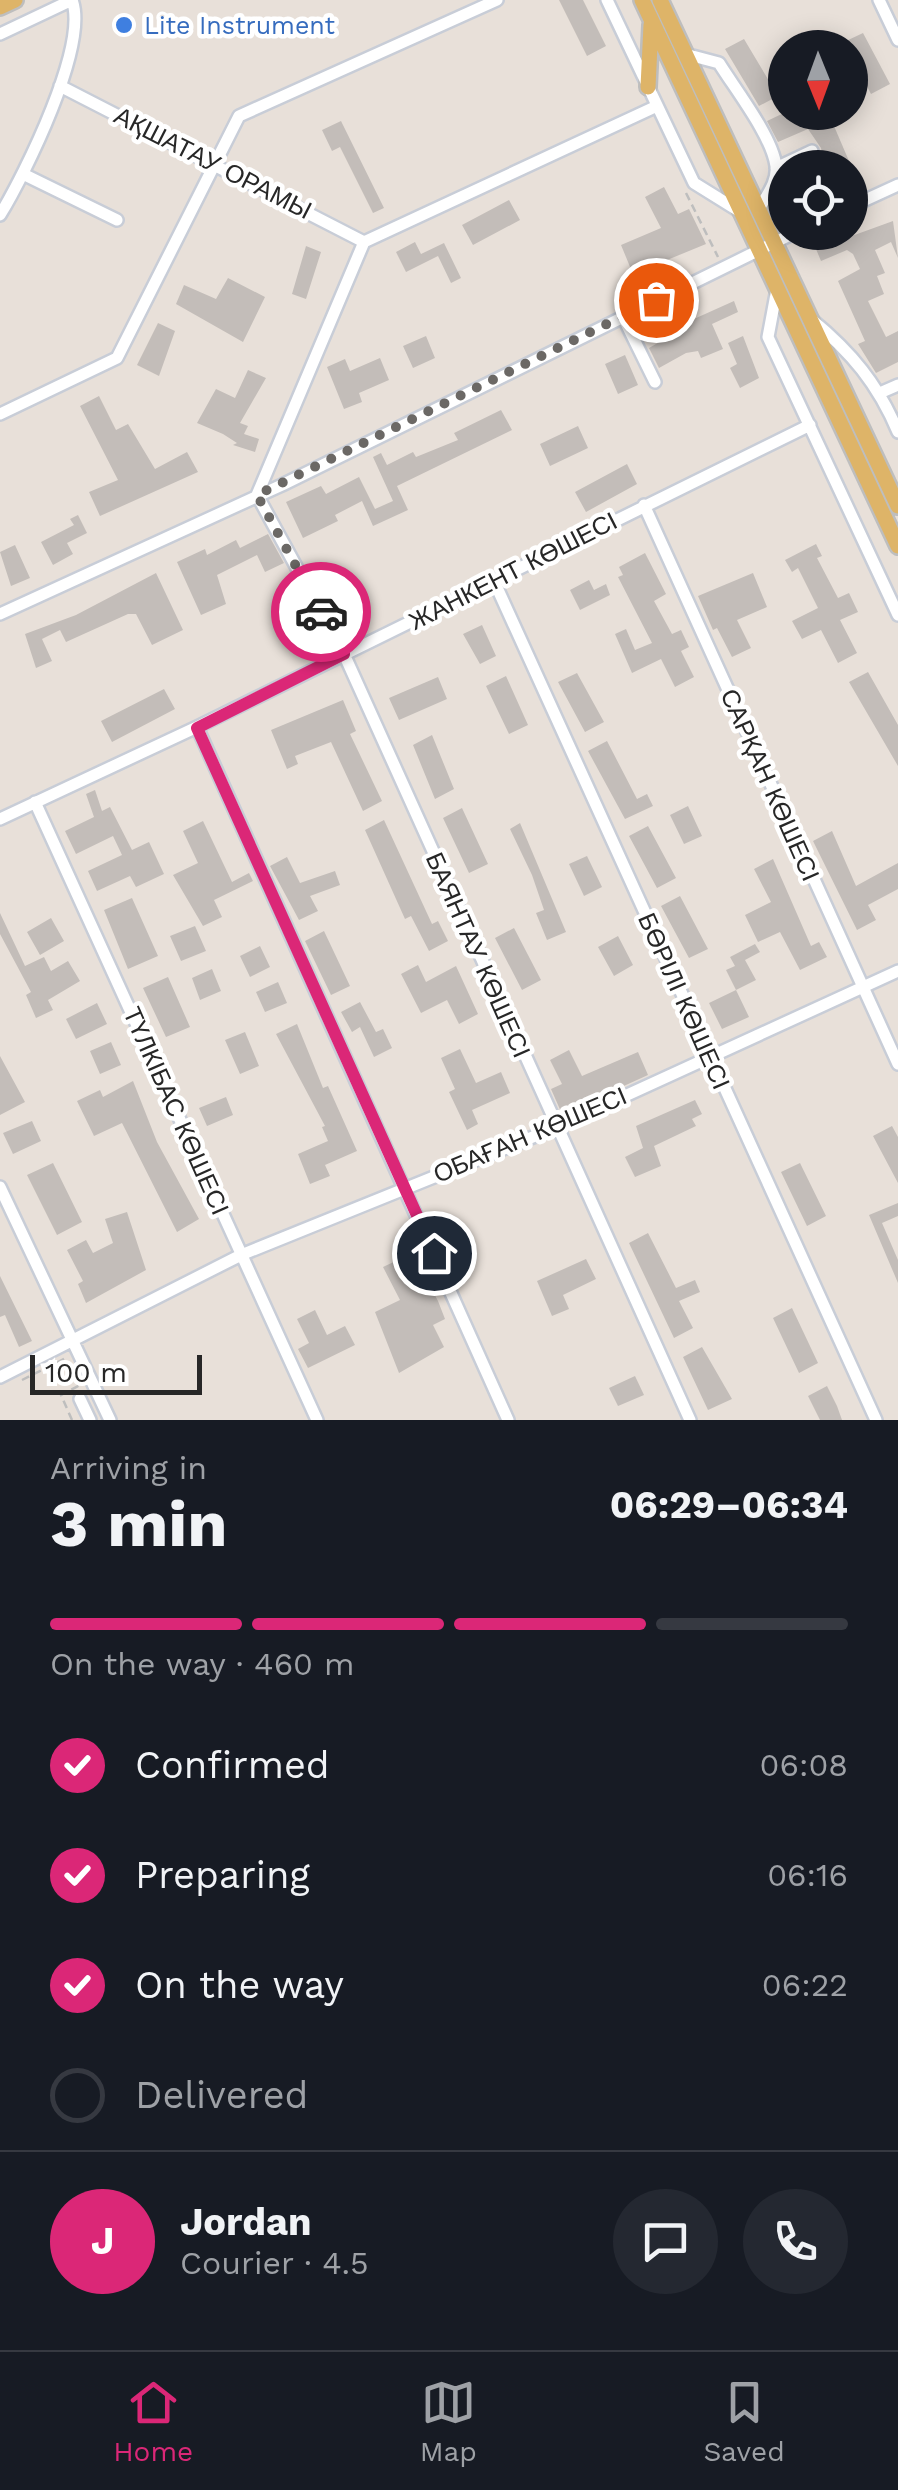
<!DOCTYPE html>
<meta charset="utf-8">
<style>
:root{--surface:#171b24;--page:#242831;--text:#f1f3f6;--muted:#9ea1a6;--line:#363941;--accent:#db2777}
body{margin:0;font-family:"Work Sans",sans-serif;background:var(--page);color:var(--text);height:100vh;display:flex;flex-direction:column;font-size:38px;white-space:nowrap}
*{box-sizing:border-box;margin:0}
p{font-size:32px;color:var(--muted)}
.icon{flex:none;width:55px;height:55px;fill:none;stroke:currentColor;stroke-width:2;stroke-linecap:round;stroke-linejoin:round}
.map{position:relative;height:1420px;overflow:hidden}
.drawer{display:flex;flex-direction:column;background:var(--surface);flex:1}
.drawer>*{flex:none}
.needle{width:65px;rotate:179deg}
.buttons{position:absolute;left:768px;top:30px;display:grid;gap:20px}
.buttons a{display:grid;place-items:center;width:100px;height:100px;border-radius:50%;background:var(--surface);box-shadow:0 5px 25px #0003;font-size:50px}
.scale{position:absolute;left:30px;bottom:25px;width:172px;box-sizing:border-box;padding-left:10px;border:5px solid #272727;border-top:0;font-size:28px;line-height:35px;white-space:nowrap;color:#272727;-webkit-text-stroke:8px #fff;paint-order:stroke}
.pin{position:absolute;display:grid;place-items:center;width:85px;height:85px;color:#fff;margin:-42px;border:5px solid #fff;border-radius:50%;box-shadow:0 2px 10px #0007}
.courier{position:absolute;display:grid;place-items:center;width:100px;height:100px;margin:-50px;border:8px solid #db2777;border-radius:50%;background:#fff;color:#222;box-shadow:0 2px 12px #0007}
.headline em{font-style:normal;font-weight:700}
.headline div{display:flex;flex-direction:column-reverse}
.headline{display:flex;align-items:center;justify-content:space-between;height:170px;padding:0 50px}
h1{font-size:65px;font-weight:700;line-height:75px}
.bar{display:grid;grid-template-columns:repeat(4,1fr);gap:15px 10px;align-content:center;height:120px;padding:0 50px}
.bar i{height:12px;border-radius:8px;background:var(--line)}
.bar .active{background:var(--accent)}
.bar p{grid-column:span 4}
.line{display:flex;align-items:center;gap:25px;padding:0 50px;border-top:2px solid var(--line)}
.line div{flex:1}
.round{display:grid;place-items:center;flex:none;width:105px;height:105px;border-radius:52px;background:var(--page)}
ol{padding:0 50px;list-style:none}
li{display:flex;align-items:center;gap:30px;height:110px}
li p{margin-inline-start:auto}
li .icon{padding:10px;border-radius:50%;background:var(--accent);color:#fff;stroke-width:4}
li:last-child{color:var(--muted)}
li i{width:55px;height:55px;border:5px solid var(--line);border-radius:50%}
.tabs{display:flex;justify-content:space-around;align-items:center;height:140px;border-top:2px solid var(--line);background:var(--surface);font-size:28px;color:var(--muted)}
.tabs a{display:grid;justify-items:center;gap:5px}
.tabs .active{color:var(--accent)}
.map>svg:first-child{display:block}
</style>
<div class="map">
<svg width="898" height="1420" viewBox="0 0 898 1420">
<rect width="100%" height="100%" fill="#e8e0d9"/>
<path fill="#c3bdb9" d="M559,0H583L606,46L587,56Z
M863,33L890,84L871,94L844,42Z
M744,39L778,96L759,106L725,49Z
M786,112H828L852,168H806L823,159L821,148L808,129L778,142L767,121Z
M341,121L384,208L373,213L340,147L332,151L322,130Z
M664,187L678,214L689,209L706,244L633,274L621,245L661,228L645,197Z
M509,200L520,220L473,245L462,225Z
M893,221L898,258L891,242L875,250L885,273L877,276L884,294L868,301L886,337L898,331V362L876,373L858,344L865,341L838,281L860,269L853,254L847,250L821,261L816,249Z
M415,242L421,254L444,243L461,278L451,283L438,256L406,272L396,252Z
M306,246L321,252L306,299L292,294Z
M228,278L265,297L243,342L176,304L184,285L216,299Z
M734,301L738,312L712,324L723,349L701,358L698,351L686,353L659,368L649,348L687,326L685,323Z
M158,323L175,331L159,376L137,365Z
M426,336L435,358L413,368L403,346Z
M743,336L759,378L740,388L730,368L737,364L728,343Z
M625,355L638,385L618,394L605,364Z
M380,358L389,380L359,393L362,402L344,409L327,367L345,359L350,371Z
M248,370L266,378L240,423L248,426L244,434L259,439L255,452L233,445L237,443L223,434L197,423L216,389L235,398Z
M99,396L116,430L128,424L155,469L187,452L198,472L100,516L89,492L118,480L80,406Z
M501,410L512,430L397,486L408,510L373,526L362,501L335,515L338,521L303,538L286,502L321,486L326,494L359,477L375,509L393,501L373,457L381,453L387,465L413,452L416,457L458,440L454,433Z
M578,426L588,448L550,466L540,444Z
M627,464L637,484L586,512L575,492Z
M78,515L87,533L67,543L73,554L53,565L41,542L74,525L70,519Z
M268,534L284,563L265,572L257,555L217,575L226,604L201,615L177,562L205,549L207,555L236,540L240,548Z
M816,544L822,556L817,558L838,598L849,593L858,612L840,620L857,653L838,663L821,630L802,639L792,621L818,608L798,568L792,572L785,560Z
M15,545L30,578L11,586L0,552Z
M645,553L666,594L654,601L672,634L681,630L689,647L681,651L694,677L675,687L661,659L632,673L615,634L626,629L635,650L652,643L618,577L623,575L619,567Z
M156,573L183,630L152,645L136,614H128L66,642L60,630L42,639L52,661L36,668L25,634L76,615Z
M753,573L767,607L737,620L751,648L732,657L717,628L713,630L698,596Z
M589,580L594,590L606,584L610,595L580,610L570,590Z
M482,625L496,656L480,664L463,634Z
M868,672L898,725V766L849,682Z
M577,673L604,722L585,732L558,682Z
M506,676L528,725L509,734L486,686Z
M438,677L447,699L399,720L389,698Z
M164,689L175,709L112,742L101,721Z
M343,700L356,731L350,734L382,801L363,811L331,742L295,756L298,764L287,769L271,730Z
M432,735L454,789L435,799L413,745Z
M607,741L637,799L647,794L653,806L625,819L588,751Z
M95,790L102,811L110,807L132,850L149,842L164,874L136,887L130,876L97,891L88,871L122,855L113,836L76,854L65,831L94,817L86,794Z
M688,806L702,836L684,844L670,815Z
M462,808L488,864L469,873L443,818Z
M384,820L432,924L438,921L448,941L429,951L411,916L405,919L365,830Z
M203,821L232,882L249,873L253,881L214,900L222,917L203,926L173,875L198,863L183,831Z
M520,823L566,932L547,940L536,913L544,910L532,875L510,829Z
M648,826L676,878L657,888L629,836Z
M832,831L856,886L898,863V889L868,905L876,920L857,930L813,841Z
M587,856L602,887L584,896L569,864Z
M287,857L300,883L335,871L340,885L310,896L318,911L299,920L270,866Z
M773,859L811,946L819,942L827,957L800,970L780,932L758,942L745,915L771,902L754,869Z
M680,896L708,949L689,958L661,906Z
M132,898L158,956L128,969L104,910Z
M0,913L25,966L44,957L51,971L68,961L80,981L48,1000L53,1010L36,1018L26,995L31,992L0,934Z
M51,918L64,941L40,955L27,932Z
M195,926L206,951L181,961L170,936Z
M514,928L541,980L522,990L495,938Z
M324,931L350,986L331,995L305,941Z
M618,936L633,965L614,976L598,947Z
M755,944L760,952L745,960L756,980L736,990L726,970L735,966L730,957Z
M260,946L270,967L250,977L240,956Z
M418,965L426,982L456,966L478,1014L459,1024L447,1000L421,1013L401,974Z
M212,969L221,991L200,1000L192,978Z
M168,977L190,1027L166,1037L143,988Z
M278,982L287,1003L265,1012L256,992Z
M736,990L749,1017L722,1029L709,1003Z
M360,1002L376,1032L383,1029L392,1048L374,1057L360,1027L352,1032L341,1012Z
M97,1003L107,1024L76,1039L66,1019Z
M297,1024L323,1088L328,1086L357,1151L325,1165L330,1176L310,1184L298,1154L328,1141L322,1127L325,1126L276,1034Z
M245,1032L259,1066L240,1074L225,1040Z
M111,1042L121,1065L100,1074L90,1051Z
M460,1049L476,1083L501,1072L510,1093L472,1110L478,1124L467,1130L449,1092L455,1089L441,1058Z
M569,1050L582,1076L638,1052L648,1075L562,1114L551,1089L562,1084L550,1060Z
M0,1056L25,1102L0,1115Z
M133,1081L157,1142L199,1219L177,1232L122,1123L94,1136L77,1101L100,1090L103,1097Z
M226,1097L233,1115L207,1126L199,1108Z
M695,1100L702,1114L692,1119L696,1126L654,1146L661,1166L635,1177L625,1157L643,1148L636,1126Z
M32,1121L41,1141L13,1154L3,1133Z
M892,1126L898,1137V1183L873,1136Z
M53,1163L82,1222L57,1235L27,1175Z
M800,1163L826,1216L807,1226L781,1172Z
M898,1203V1216L882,1223L898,1260V1283L869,1215Z
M127,1212L146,1270L86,1303L78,1284L83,1281L67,1250L86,1240L93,1253L113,1243L105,1219Z
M648,1233L676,1288L695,1280L700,1292L679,1301L693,1328L674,1338L629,1243Z
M402,1258L419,1291L430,1286L438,1301L445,1319L433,1325L444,1347L399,1373L375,1312L400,1300L383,1267Z
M586,1259L596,1279L563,1295L569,1309L552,1316L537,1281Z
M0,1276L32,1341L19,1347L5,1315L0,1317Z
M792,1308L818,1363L799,1373L773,1318Z
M315,1310L327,1335L345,1326L355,1345L308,1368L298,1349L309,1343L297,1319Z
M702,1347L732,1399L708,1410L683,1357Z
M635,1376L644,1395L618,1406L609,1388Z
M827,1386L837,1406L842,1420H820L808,1396Z"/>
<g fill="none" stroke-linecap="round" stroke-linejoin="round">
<defs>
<path id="minor" d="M607,0L694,183L739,211
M879,0L898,40
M0,34L72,0
M685,54L719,63C735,89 772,136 776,166C778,182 766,196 759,209
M60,86L364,242
M657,106L364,242L257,495L344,654L690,1420
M776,168L812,151
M23,174L117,220
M850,207L898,185
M0,215C25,174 89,45 72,0
M777,289L768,337L898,615
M623,317L655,382
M811,319C851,352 878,384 898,432
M882,392L898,385
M0,414L117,358L239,116L497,0
M644,505L898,1064
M494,581L876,1420
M0,614L282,485L796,232
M197,727L508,1420
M35,802L317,1420
M0,819L197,727L810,425
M0,1187L110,1420
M0,1377L241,1255L555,1128L898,971
M80,1399L90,1420"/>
<path id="major" d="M642,0L898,546
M660,0L898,506
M0,7L15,0
M648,87L651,25"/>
</defs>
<use href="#minor" stroke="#c8cdd7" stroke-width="16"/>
<use href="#major" stroke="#bebebe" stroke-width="20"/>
<path stroke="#bebebe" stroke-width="2.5" stroke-dasharray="8 5" stroke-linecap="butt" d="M686,193L718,257
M22,1380L68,1357
M72,1420L61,1395L80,1385"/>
<use href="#minor" stroke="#fff" stroke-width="11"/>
<use href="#major" stroke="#deb468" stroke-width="15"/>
</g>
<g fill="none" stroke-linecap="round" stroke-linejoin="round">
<path stroke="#6b6865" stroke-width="10" stroke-dasharray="0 18" d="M321,612L257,495L656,300"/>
<path stroke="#db2777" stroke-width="12" d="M321,612L344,654L197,728L434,1253"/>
</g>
<circle fill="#3f7fe0" stroke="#fff" stroke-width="4" cx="124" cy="25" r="10"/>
<g text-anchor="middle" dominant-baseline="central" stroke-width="9" stroke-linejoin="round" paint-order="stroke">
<g font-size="25" fill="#366cbe" stroke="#fff" text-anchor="start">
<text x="144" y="25">Lite Instrument</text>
</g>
<g font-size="25" fill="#272727" stroke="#fff">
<text transform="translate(213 163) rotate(27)">АҚШАТАУ ОРАМЫ</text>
<text transform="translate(513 571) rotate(-27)">ЖАНКЕНТ КӨШЕСІ</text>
<text transform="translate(770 785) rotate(66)">САРҚАН КӨШЕСІ</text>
<text transform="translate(478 955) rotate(66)">БАЯНТАУ КӨШЕСІ</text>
<text transform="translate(684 1001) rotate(66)">БӨРІЛІ КӨШЕСІ</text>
<text transform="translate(176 1111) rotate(66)">ТҮЛКІБАС КӨШЕСІ</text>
<text transform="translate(530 1135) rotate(-23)">ОБАҒАН КӨШЕСІ</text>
</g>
</g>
</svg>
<div class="buttons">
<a><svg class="needle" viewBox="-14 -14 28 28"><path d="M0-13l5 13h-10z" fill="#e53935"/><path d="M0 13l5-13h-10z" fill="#9ea1a6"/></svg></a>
<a><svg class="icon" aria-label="locate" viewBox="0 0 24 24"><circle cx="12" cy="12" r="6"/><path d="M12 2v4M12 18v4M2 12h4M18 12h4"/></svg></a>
</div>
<div class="scale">100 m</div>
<div class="pin" style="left:656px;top:300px;background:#ea580c"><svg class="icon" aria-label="bag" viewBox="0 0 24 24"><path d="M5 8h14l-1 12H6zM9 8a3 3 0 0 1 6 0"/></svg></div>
<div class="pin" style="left:434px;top:1253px;background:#1f2937"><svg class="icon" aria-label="home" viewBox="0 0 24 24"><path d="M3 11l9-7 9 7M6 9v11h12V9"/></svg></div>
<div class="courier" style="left:321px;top:612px"><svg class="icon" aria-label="car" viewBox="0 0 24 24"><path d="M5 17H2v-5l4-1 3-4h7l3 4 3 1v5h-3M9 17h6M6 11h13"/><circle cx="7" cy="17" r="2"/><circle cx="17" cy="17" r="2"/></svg></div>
</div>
<section class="drawer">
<div class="headline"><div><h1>3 min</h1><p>Arriving in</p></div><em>06:29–06:34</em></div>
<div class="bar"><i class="active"></i><i class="active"></i><i class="active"></i><i></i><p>On the way · 460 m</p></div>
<ol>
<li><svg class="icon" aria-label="check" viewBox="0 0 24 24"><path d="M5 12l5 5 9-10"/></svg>Confirmed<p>06:08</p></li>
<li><svg class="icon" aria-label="check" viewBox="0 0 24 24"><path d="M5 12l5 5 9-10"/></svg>Preparing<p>06:16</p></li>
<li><svg class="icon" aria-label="check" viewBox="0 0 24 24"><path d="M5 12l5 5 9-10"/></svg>On the way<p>06:22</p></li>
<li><i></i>Delivered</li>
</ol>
<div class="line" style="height:180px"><b class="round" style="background:var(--accent);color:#fff">J</b><div><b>Jordan</b><p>Courier · 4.5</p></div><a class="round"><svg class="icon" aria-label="chat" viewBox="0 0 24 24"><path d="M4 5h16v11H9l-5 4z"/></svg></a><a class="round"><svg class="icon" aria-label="phone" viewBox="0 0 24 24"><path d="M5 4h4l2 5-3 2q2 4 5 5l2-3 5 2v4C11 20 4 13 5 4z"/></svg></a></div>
</section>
<nav class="tabs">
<a class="active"><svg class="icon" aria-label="home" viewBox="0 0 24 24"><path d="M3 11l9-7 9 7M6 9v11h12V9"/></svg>Home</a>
<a><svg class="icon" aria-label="map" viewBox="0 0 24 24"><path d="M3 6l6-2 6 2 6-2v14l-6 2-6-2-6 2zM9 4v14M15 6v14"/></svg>Map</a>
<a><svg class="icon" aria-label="saved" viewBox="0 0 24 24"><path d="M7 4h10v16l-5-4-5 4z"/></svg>Saved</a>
</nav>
